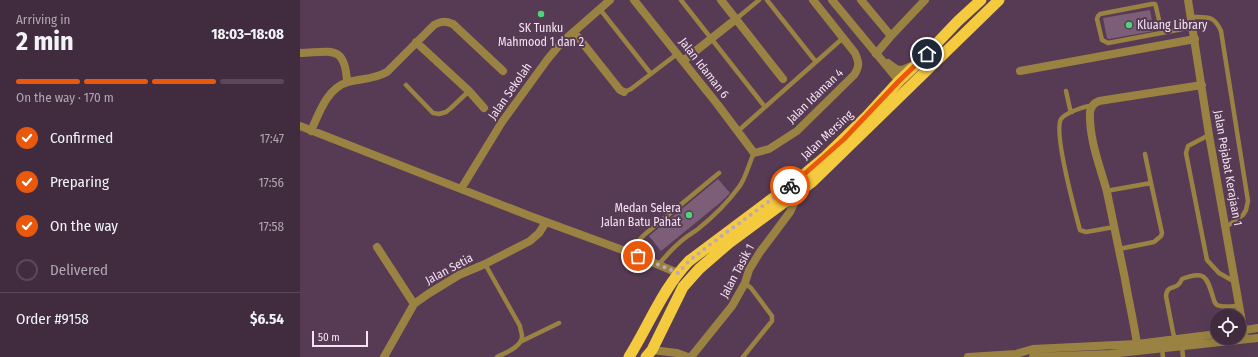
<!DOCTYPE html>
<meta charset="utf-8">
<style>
:root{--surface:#412c3f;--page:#4c384a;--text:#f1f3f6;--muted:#aea7b0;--line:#5a4859;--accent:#ea580c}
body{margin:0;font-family:"Fira Sans Condensed",sans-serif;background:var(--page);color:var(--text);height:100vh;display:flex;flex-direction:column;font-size:15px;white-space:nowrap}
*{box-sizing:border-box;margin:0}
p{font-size:13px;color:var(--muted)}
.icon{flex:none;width:22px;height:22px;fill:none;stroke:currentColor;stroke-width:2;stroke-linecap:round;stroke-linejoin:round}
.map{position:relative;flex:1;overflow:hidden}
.side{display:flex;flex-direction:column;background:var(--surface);width:300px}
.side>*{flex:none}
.tools{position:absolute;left:910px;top:309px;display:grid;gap:8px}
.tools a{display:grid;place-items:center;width:36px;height:36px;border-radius:50%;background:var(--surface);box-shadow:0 4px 16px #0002,0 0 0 1px var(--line);font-size:20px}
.scale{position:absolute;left:12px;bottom:10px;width:56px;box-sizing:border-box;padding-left:4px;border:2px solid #f4e3f2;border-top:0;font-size:11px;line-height:14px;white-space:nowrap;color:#f4e3f2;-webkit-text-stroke:3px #573b54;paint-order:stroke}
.pin{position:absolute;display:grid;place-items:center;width:34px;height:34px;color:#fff;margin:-17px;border:2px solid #fff;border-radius:50%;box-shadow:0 1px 4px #0007}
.courier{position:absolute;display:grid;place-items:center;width:40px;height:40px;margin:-20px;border:3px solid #ea580c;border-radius:50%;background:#fff;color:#222;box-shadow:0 1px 5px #0007}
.overview em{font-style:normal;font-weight:700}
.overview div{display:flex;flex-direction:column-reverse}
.overview{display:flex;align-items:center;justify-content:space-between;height:68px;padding:0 16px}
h1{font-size:26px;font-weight:700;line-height:30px}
.bar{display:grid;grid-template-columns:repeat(4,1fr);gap:6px 4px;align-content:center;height:48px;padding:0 16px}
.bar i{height:5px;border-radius:3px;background:var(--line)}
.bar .on{background:var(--accent)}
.bar p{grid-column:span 4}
.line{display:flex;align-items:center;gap:10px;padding:0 16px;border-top:1px solid var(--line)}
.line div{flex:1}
ol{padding:0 16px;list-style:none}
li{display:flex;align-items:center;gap:12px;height:44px}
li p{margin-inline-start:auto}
li .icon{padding:4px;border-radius:50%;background:var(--accent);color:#fff;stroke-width:4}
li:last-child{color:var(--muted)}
li i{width:22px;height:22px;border:2px solid var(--line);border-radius:50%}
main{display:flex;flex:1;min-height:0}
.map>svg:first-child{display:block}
</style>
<main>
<section class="side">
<div class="overview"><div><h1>2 min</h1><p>Arriving in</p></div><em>18:03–18:08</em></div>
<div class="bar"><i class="on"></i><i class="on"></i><i class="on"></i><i></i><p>On the way · 170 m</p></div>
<ol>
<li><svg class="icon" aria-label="check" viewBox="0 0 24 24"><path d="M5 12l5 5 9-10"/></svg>Confirmed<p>17:47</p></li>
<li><svg class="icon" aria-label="check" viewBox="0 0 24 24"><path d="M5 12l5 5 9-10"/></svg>Preparing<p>17:56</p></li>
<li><svg class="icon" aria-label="check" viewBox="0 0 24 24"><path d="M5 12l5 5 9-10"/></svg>On the way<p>17:58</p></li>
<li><i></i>Delivered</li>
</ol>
<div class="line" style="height:52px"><div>Order #9158</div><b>$6.54</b></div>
</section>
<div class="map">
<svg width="958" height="357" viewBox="0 0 958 357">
<rect width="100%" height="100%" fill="#573b54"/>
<path fill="#7c5e79" d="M850,10L854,31L809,39L807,38L803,18Z
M418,179L430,193L421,202L361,251L349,236Z"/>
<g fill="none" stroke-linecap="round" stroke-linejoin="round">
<path stroke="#9a8342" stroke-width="4.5" d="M381,0L465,107
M467,0L516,62
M299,8L351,74
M891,17C907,17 914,15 921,31L948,201L946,210L943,215L926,227
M436,19L459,0
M862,33L856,7L855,4H852L800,14L798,16L797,19L802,40L808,43L893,27
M106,85L133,113L139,114L146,112L151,108L169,91
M766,91L770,109L772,112
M324,92L331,89L377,54
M791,106C785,106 765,113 761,119C753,133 775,211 780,230L786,232L814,227
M438,131L543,38
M909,135L888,146L886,153L907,260L919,273L935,282
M845,154L851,183
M806,191L851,183L862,233L861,236L854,242L819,249
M328,252L344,235L419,173
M185,264L220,326C220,329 222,333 222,336C222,347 205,353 197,357
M359,264C365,257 371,250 378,244C384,238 391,234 398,229C413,217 428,202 439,187C446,178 449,163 454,153
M875,339L873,332L866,296C867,283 877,292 882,279C905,270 907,277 913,297C914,300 914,303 917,305C923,308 933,306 939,306
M220,342L259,323
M882,346L883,357
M862,348L863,357
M443,357L472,321V316L451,288L445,283"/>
<path stroke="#9a8342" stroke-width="8" d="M334,0L418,105L454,153L469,149L497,131L554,75C560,66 559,62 555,53L513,0
M421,0L483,79
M561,0L591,36
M888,0L909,135L945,339
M274,32L320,90L324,92
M116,42L169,91L184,108
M0,53C31,52 45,44 47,82
M576,54L591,36L625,0
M383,61L436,19
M720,71L895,39
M0,126L230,216L328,252L378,273
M11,131C19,113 27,88 48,82C63,78 72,80 87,72L134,25C141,21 145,21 153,24L203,71
M161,189L202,122L247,60L261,43L310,0
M77,247L114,304
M939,331L958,328
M352,350L377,353L388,357
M838,351C835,327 829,303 825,279C819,250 813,221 807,192C800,166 789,140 790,112C791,106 794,103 799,101L902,85
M84,357L114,304L128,294L159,275L185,264L230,241L239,233L246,222
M391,357L432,306L445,283L449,270L460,252L490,212L499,192
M668,357L716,354L733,349L837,344L917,334
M733,357L810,354L958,338"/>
<path stroke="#9a8342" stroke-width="8" d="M532,0L599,81
M588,63C598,71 600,72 611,66"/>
<path stroke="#f4ca3e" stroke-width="11" d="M329,357C349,325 363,288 389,261L501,177L525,157L567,116L599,81L619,62L658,21L681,0
M346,357L352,350L383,287L399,269L429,243L512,182L699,0"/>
</g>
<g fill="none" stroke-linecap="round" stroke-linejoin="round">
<path stroke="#bda8bb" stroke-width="4" stroke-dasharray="0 7.2" d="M338,256L378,273L389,261L408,246L490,186"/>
<path stroke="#ea580c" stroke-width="5" d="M490,186L501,177L544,139L599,81L627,54"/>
</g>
<g fill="#4dd676" stroke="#573b54" stroke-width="1.5">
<circle cx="241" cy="14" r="4"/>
<circle cx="829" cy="25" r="4"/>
<circle cx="389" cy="215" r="4"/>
</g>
<g text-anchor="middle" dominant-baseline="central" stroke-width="4" stroke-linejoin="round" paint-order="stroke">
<g font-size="12" fill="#f4e3f2" stroke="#573b54" text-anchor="start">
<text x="837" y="25">Kluang Library</text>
<text x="241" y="28" text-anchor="middle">SK Tunku<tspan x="241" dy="14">Mahmood 1 dan 2</tspan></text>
<text x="381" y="208" text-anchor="end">Medan Selera<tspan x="381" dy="14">Jalan Batu Pahat</tspan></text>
</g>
<g font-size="12" fill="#f4e3f2" stroke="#573b54">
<text transform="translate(404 68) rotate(52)">Jalan Idaman 6</text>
<text transform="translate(210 91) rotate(-55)">Jalan Sekolah</text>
<text transform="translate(515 96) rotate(-44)">Jalan Idaman 4</text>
<text transform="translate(527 135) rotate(-43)">Jalan Mersing</text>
<text transform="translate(928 168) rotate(80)">Jalan Pejabat Kerajaan 1</text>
<text transform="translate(149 269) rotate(-28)">Jalan Setia</text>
<text transform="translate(437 271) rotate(-62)">Jalan Tasik 1</text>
</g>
</g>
</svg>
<div class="tools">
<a><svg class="icon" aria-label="locate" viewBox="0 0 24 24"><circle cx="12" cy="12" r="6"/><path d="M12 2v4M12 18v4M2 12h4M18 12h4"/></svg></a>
</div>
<div class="scale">50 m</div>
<div class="pin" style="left:338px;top:256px;background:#ea580c"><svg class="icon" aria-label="bag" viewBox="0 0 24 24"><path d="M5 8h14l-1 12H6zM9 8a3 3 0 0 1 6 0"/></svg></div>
<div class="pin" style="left:627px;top:54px;background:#1f2937"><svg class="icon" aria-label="home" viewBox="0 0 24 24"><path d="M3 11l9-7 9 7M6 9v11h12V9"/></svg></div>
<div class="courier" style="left:490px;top:186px"><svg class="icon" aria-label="bike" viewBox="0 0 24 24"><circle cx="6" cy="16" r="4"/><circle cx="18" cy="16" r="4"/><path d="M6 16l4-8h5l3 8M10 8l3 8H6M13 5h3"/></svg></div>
</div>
</main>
